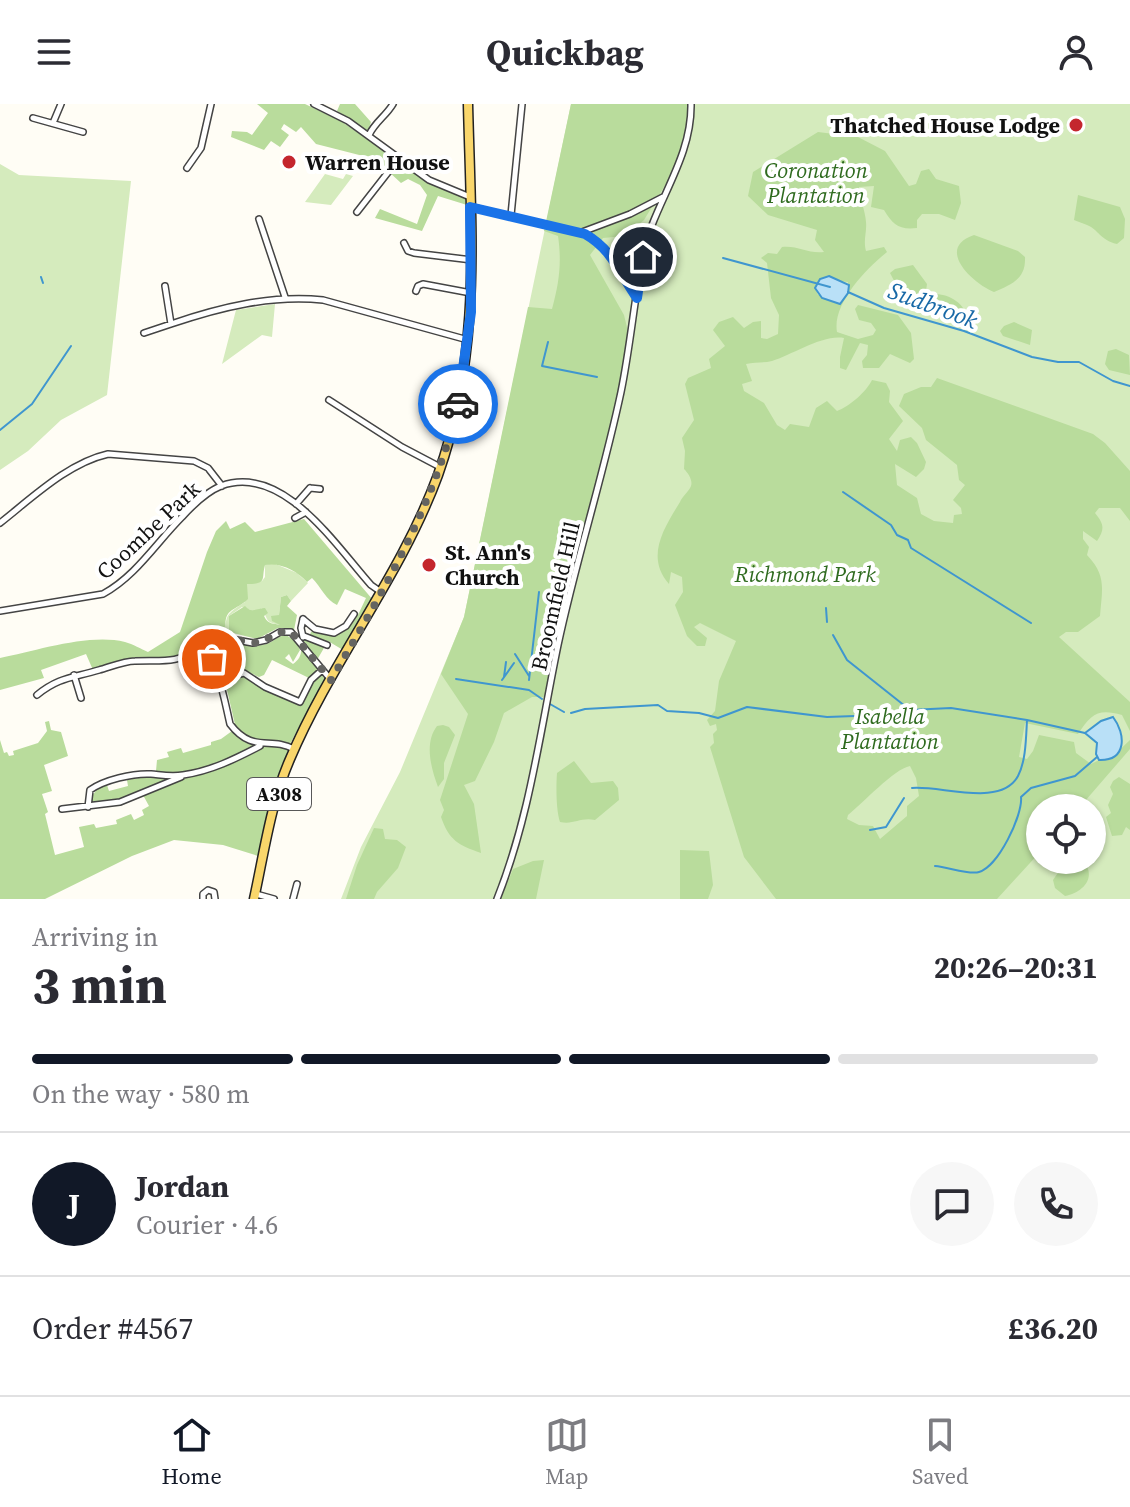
<!DOCTYPE html>
<meta charset="utf-8">
<style>
:root{--surface:#fff;--page:#f7f7f7;--text:#2b2b33;--muted:#7c7c81;--line:#e1e1e2;--accent:#111827}
body{margin:0;font-family:"Source Serif 4",serif;background:var(--page);color:var(--text);height:100vh;display:flex;flex-direction:column;font-size:30px;white-space:nowrap}
*{box-sizing:border-box;margin:0}
p{font-size:26px;color:var(--muted)}
.icon{flex:none;width:44px;height:44px;fill:none;stroke:currentColor;stroke-width:2;stroke-linecap:round;stroke-linejoin:round}
.map{position:relative;height:795px;overflow:hidden}
.sheet{display:flex;flex-direction:column;background:var(--surface);flex:1}
.sheet>*{flex:none}
.buttons{position:absolute;left:1026px;top:690px;display:grid;gap:16px}
.buttons a{display:grid;place-items:center;width:80px;height:80px;border-radius:50%;background:var(--surface);box-shadow:0 2px 6px #0004;font-size:40px}
.pin{position:absolute;display:grid;place-items:center;width:68px;height:68px;color:#fff;margin:-34px;border:4px solid #fff;border-radius:50%;box-shadow:0 2px 8px #0007}
.courier{position:absolute;display:grid;place-items:center;width:80px;height:80px;margin:-40px;border:6px solid #1a73e8;border-radius:50%;background:#fff;color:#222;box-shadow:0 2px 10px #0007}
.overview em{font-style:normal;font-weight:700}
.overview div{display:flex;flex-direction:column-reverse}
.overview{display:flex;align-items:center;justify-content:space-between;height:136px;padding:0 32px}
h1{font-size:52px;font-weight:700;line-height:60px}
.bar{display:grid;grid-template-columns:repeat(4,1fr);gap:12px 8px;align-content:center;height:96px;padding:0 32px}
.bar i{height:10px;border-radius:6px;background:var(--line)}
.bar .selected{background:var(--accent)}
.bar p{grid-column:span 4}
.line{display:flex;align-items:center;gap:20px;padding:0 32px;border-top:2px solid var(--line)}
.line div{flex:1}
.round{display:grid;place-items:center;flex:none;width:84px;height:84px;border-radius:42px;background:var(--page)}
header{display:flex;justify-content:space-between;align-items:center;height:104px;padding:0 32px;background:var(--surface);font-size:36px;font-weight:700}
.dock{display:flex;justify-content:space-around;align-items:center;height:112px;border-top:2px solid var(--line);background:var(--surface);font-size:22px;color:var(--muted)}
.dock a{display:grid;justify-items:center;gap:4px}
.dock .selected{color:var(--accent)}
.map>svg:first-child{display:block}
</style>
<header><svg class="icon" aria-label="menu" viewBox="0 0 24 24"><path d="M4 6h16M4 12h16M4 18h16"/></svg>Quickbag<svg class="icon" aria-label="person" viewBox="0 0 24 24"><circle cx="12" cy="8" r="4"/><path d="M4 21q1-7 8-7t8 7"/></svg></header>
<div class="map">
<svg width="1130" height="795" viewBox="0 0 1130 795">
<rect width="100%" height="100%" fill="#fffdf5"/>
<path fill="#d5ebbd" fill-rule="evenodd" d="M571,0H1130V795H341L361,743L400,668L464,513ZM1040,704H1092V756H1040Z
M0,60L19,71L131,77L107,291L61,316L28,347L0,366Z
M325,70L343,75L346,70L353,72L331,101L305,98Z
M275,200L272,233L262,231L222,260L236,206Z
M273,459L297,469L308,479L291,497L287,491L281,493L279,511L281,521C265,518 269,518 262,504L257,508L242,503L229,512V528L226,529C224,510 230,508 245,498L247,480L262,477L265,473V461Z"/>
<path fill="#b9dc9c" fill-rule="evenodd" d="M257,0H305L341,17L427,77L467,95V101L438,92L422,127L375,114L380,105L417,120L427,91L420,81L408,75L401,79L375,55L316,40L301,23L296,28L284,20L281,25L289,31L280,43L271,37L264,46L231,33L232,27L247,28L252,31L268,9Z
M340,0H355L371,18L368,27L337,7Z
M571,0H691L681,55L644,116L625,132L603,134L590,151L624,211L631,240L559,539L548,593H532L504,609L494,638L475,677L464,681L474,700L481,749C458,741 449,736 441,713L444,706L440,696L468,610L441,570L464,513L528,203L552,205C559,179 562,159 558,132L544,127Z
M818,28L858,33L885,47L909,82L916,80L921,67L929,65L936,75L959,82L961,99L955,116L939,110H922L917,116V124C899,126 893,121 884,106L871,103L874,82L859,83C860,96 865,106 866,118C867,128 863,136 866,147L884,143L887,148C866,165 832,200 837,228L858,235L873,231L876,226L871,219L859,216L855,205L858,201L898,211L911,229L914,255L910,259L890,250L879,264H863L862,257L867,251L868,241L860,239L846,266L840,264V253L844,234C823,230 792,251 772,257C764,259 755,258 746,260L752,277L742,280L744,287L764,299L777,321L785,326L790,320L809,323L816,304L827,297L837,307C849,303 867,287 872,276L886,279L890,287L889,298L903,317L889,335L897,347L900,336L911,333L917,339L926,358L924,365L916,373L895,360L897,381L917,394L921,410L934,417L953,419L954,411L962,410L961,404L953,396L965,381L959,376L957,361L926,336L922,324L899,302L904,290L921,283H931L937,274L1093,330L1105,339L1130,367V417L1120,404H1099L1095,409C1104,420 1105,425 1097,437L1083,427V435L1089,443L1087,451C1107,472 1102,485 1100,512L1078,528H1066L1059,533L1130,598V627L1122,611C1098,604 1091,610 1078,630L1025,619L1019,653L1027,655L1033,647L1039,631L1074,638L1076,649L1091,660L1099,656H1109L1130,636V645L1079,704H1040V748L997,795H776L744,753L710,643L714,639L713,630L717,626L716,620L710,622L707,616L715,607L719,577L736,537L700,519L694,523L707,534L705,542H697L687,532L675,501L683,488L682,473L671,468L669,480C645,453 664,424 680,398C682,393 689,387 691,382C693,376 688,369 684,365L685,347L682,334L694,316L685,280L688,274L711,264L709,255L725,242L713,226L719,218L733,213L744,224L753,218L761,217V234L767,235L778,230L779,211L771,194L767,159L761,154L768,149L777,150L782,143C797,141 808,150 824,148L815,136L817,126L768,111L748,92L753,68ZM820,175L848,178V190L818,191L815,184ZM910,662L916,674L919,692L907,702V712L880,735L873,722L859,721L847,715L848,711C863,699 894,665 910,662Z
M1078,91L1120,103L1125,115L1124,134L1117,140C1100,136 1099,126 1087,121C1083,119 1078,118 1074,116Z
M974,131L1018,147L1025,153C1026,175 1012,180 994,188C972,179 935,144 974,131Z
M913,161L927,180L926,187L916,192L901,190L890,169L895,165Z
M936,190C951,191 964,199 968,215L964,220L938,213L929,207Z
M1014,218L1032,226L1030,241L1003,232L1000,227L1004,222Z
M1116,245L1129,251L1130,271L1109,266L1105,260L1108,247Z
M304,415L373,496L343,546L328,537L317,556L303,536L308,535L311,528L314,526C335,535 345,528 356,510L358,511L366,494L345,485L337,501C326,496 321,483 312,474L307,478C297,467 281,458 265,461C261,475 268,480 247,480L248,495C233,509 223,503 226,529L209,534L177,553L154,556L132,554L93,566L86,550L41,566L44,574L0,586V554C36,547 89,529 125,538C133,540 141,545 148,548L180,528L207,448L216,427L226,417L230,425L245,418L255,428Z
M287,491L291,497L287,502L297,511L294,526L278,524L257,535L229,528V512L245,502C252,510 257,504 265,504L268,509L264,512C268,521 274,519 280,521L272,517L271,512L279,511L281,493Z
M286,531L296,537L300,546L293,558L289,550L285,554L293,560C300,555 302,550 301,541L319,566L309,574L272,556L264,571L259,573L244,566L223,570L209,550L210,543C236,531 240,545 262,541C272,540 276,532 286,531Z
M321,570L325,575L290,640L252,636L236,625L225,577L240,572L247,573L299,599L311,578Z
M49,617L51,626L61,628L68,652L44,661L52,687L42,690L48,708L45,710L55,751L84,743L79,723L94,720L96,724L117,720L116,716L131,710L134,716L144,711L142,706L149,702L143,691L186,673L229,660L261,643L283,641L289,643L258,752L223,741L174,736L132,752L45,795H0V636L4,649L7,648L9,652L14,651L13,647L38,639L47,627L45,618Z
M443,621L449,623L455,631L444,659V675L438,683C431,664 424,639 437,622Z
M232,627L256,642C231,654 184,678 156,667L157,656L169,653L167,648L181,644L183,649L211,641V638L221,635Z
M574,657L591,679L613,677L618,684L619,696L595,716C580,713 574,721 560,718C556,706 556,682 557,669Z
M150,672L174,674L116,697L92,700V692L98,684L107,681L109,687L128,682L127,676Z
M1119,673L1130,680V726L1126,723L1122,731L1112,732L1106,713L1111,709L1108,701L1113,690L1110,683L1113,677Z
M374,724L383,725L385,735L397,736L406,743L398,764L377,788L374,795H346L357,761Z
M680,746L709,747L713,781L708,795H680Z
M544,756L536,795H501L513,765L533,757Z
M1083,756C1097,773 1084,788 1065,792L1055,784L1053,776C1060,765 1069,756 1083,756Z"/>
<path fill="#b9e0f7" stroke="#3f96cf" stroke-width="2" d="M829,172L849,181L848,189L840,200L822,194L815,184L820,175Z
M1113,613C1126,630 1127,657 1099,656L1096,650L1097,639L1085,629L1101,617Z"/>
<g fill="none" stroke-linecap="round" stroke-linejoin="round">
<path stroke="#3f96cf" stroke-width="2" d="M723,154L830,183
M41,173L43,179
M848,188L884,204L964,227L1032,253L1058,258H1079L1113,277L1130,282
M548,238L542,262L597,273
M0,326L32,300L71,242
M843,388L891,421L897,431L908,436L911,444L1031,519
M826,504L827,518
M833,531L847,556L910,606
M515,550L529,572
M504,573L506,558
M456,575L529,586L542,595
M502,576L514,559
M529,576L539,488
M550,600L564,608
M571,609L585,605L658,601L667,607L699,609L718,614L747,603L827,613L883,611L910,606L951,604L1027,616L1085,629
M912,684C940,681 1001,704 1018,672C1026,657 1026,633 1027,616
M870,726L886,723L904,694
M935,762C948,763 969,771 979,768C998,763 1023,711 1021,693L1031,684L1075,672L1097,653"/>
<defs>
<path id="street" d="M314,0L348,17L429,76L470,93
M33,14L83,28
M53,19L61,0
M369,31C375,18 386,12 393,0
M187,64L201,44L211,0
M471,103L585,130C613,145 621,169 637,194
M357,108L400,53
M511,111L522,0
M259,115L285,193
M582,128L630,110L663,93
M404,139L408,147L414,149L472,156
M165,182L171,220C221,203 270,191 323,196L468,236
M416,187L418,182L423,180L471,189
M144,229L171,220
M329,296L402,343L440,363
M310,384L320,385
M296,400L310,384
M295,414L306,408
M0,419C32,394 68,359 108,350L194,357L208,364L222,382
M0,507L103,490C136,472 156,439 182,413C192,402 206,388 221,382C283,359 336,442 371,481L381,488
M303,515L315,525L334,529L346,522L354,510
M303,515L301,524L303,533
M304,532L327,541
M74,571L81,594
M220,575L244,569L265,583L300,598L311,576L322,566
M37,591C59,573 73,574 99,566C110,563 124,557 135,557C165,556 173,560 201,545
M294,645C270,632 253,650 230,620C223,590 221,569 201,545L225,534L253,539L266,536L280,528H291L331,576
M88,703L90,686C104,676 133,669 151,670C162,671 171,673 183,671C211,667 235,655 260,642
M62,705L120,698L181,673
M256,790L274,795
M203,795V790L208,786L214,788L215,795
M293,795L297,780
M497,795C530,712 540,628 558,541C576,456 603,373 621,288C630,244 634,199 642,155C652,101 692,57 691,0"/>
<path id="primary" d="M254,795C264,749 271,698 290,655C332,556 401,472 438,371C482,248 471,128 468,0"/>
</defs>
<use href="#street" stroke="#444" stroke-width="8"/>
<use href="#primary" stroke="#222" stroke-width="11"/>
<use href="#street" stroke="#fff" stroke-width="5"/>
<use href="#primary" stroke="#f9d66b" stroke-width="8"/>
</g>
<g fill="none" stroke-linecap="round" stroke-linejoin="round">
<path stroke="#646461" stroke-width="8" stroke-dasharray="0 14.4" d="M212,555L201,545L225,534L253,539L261,538L280,528H291L331,576C383,488 435,400 458,300"/>
<path stroke="#1a73e8" stroke-width="10" d="M458,300L471,208L470,103L585,130C613,146 620,170 637,194L643,153"/>
</g>
<g fill="#c4262e" stroke="#fff" stroke-width="3">
<circle cx="1076" cy="21" r="8"/>
<circle cx="289" cy="58" r="8"/>
<circle cx="429" cy="461" r="8"/>
</g>
<g text-anchor="middle" dominant-baseline="central" stroke-width="8" stroke-linejoin="round" paint-order="stroke">
<rect fill="#fff" stroke="#585858" stroke-width="2" x="247" y="674" width="64" height="32" rx="6"/>
<g font-size="20" font-weight="bold" fill="#111">
<text x="279" y="690">A308</text>
</g>
<g font-size="22" font-weight="bold" fill="#111" stroke="#fff" text-anchor="start">
<text x="1060" y="21" text-anchor="end">Thatched House Lodge</text>
<text x="305" y="58">Warren House</text>
<text x="445" y="448">St. Ann's<tspan x="445" dy="25">Church</tspan></text>
</g>
<g font-size="22" font-style="italic" fill="#2f6b1f" stroke="#fff">
<text x="816" y="66">Coronation<tspan x="816" dy="25">Plantation</tspan></text>
<text x="805" y="470">Richmond Park</text>
<text x="890" y="612">Isabella<tspan x="890" dy="25">Plantation</tspan></text>
</g>
<g font-size="22" fill="#111" stroke="#fff">
<text transform="translate(148 426) rotate(-43)">Coombe Park</text>
<text transform="translate(555 492) rotate(-77)">Broomfield Hill</text>
</g>
<g font-size="24" font-style="italic" fill="#1768a6" stroke="#fff">
<text transform="translate(933 201) rotate(20)">Sudbrook</text>
</g>
</g>
</svg>
<div class="buttons">
<a><svg class="icon" aria-label="locate" viewBox="0 0 24 24"><circle cx="12" cy="12" r="6"/><path d="M12 2v4M12 18v4M2 12h4M18 12h4"/></svg></a>
</div>
<div class="pin" style="left:212px;top:555px;background:#ea580c"><svg class="icon" aria-label="bag" viewBox="0 0 24 24"><path d="M5 8h14l-1 12H6zM9 8a3 3 0 0 1 6 0"/></svg></div>
<div class="pin" style="left:643px;top:153px;background:#1f2937"><svg class="icon" aria-label="home" viewBox="0 0 24 24"><path d="M3 11l9-7 9 7M6 9v11h12V9"/></svg></div>
<div class="courier" style="left:458px;top:300px"><svg class="icon" aria-label="car" viewBox="0 0 24 24"><path d="M5 17H2v-5l4-1 3-4h7l3 4 3 1v5h-3M9 17h6M6 11h13"/><circle cx="7" cy="17" r="2"/><circle cx="17" cy="17" r="2"/></svg></div>
</div>
<section class="sheet">
<div class="overview"><div><h1>3 min</h1><p>Arriving in</p></div><em>20:26–20:31</em></div>
<div class="bar"><i class="selected"></i><i class="selected"></i><i class="selected"></i><i></i><p>On the way · 580 m</p></div>
<div class="line" style="height:144px"><b class="round" style="background:var(--accent);color:#fff">J</b><div><b>Jordan</b><p>Courier · 4.6</p></div><a class="round"><svg class="icon" aria-label="chat" viewBox="0 0 24 24"><path d="M4 5h16v11H9l-5 4z"/></svg></a><a class="round"><svg class="icon" aria-label="phone" viewBox="0 0 24 24"><path d="M5 4h4l2 5-3 2q2 4 5 5l2-3 5 2v4C11 20 4 13 5 4z"/></svg></a></div>
<div class="line" style="height:104px"><div>Order #4567</div><b>£36.20</b></div>
</section>
<nav class="dock">
<a class="selected"><svg class="icon" aria-label="home" viewBox="0 0 24 24"><path d="M3 11l9-7 9 7M6 9v11h12V9"/></svg>Home</a>
<a><svg class="icon" aria-label="map" viewBox="0 0 24 24"><path d="M3 6l6-2 6 2 6-2v14l-6 2-6-2-6 2zM9 4v14M15 6v14"/></svg>Map</a>
<a><svg class="icon" aria-label="saved" viewBox="0 0 24 24"><path d="M7 4h10v16l-5-4-5 4z"/></svg>Saved</a>
</nav>
